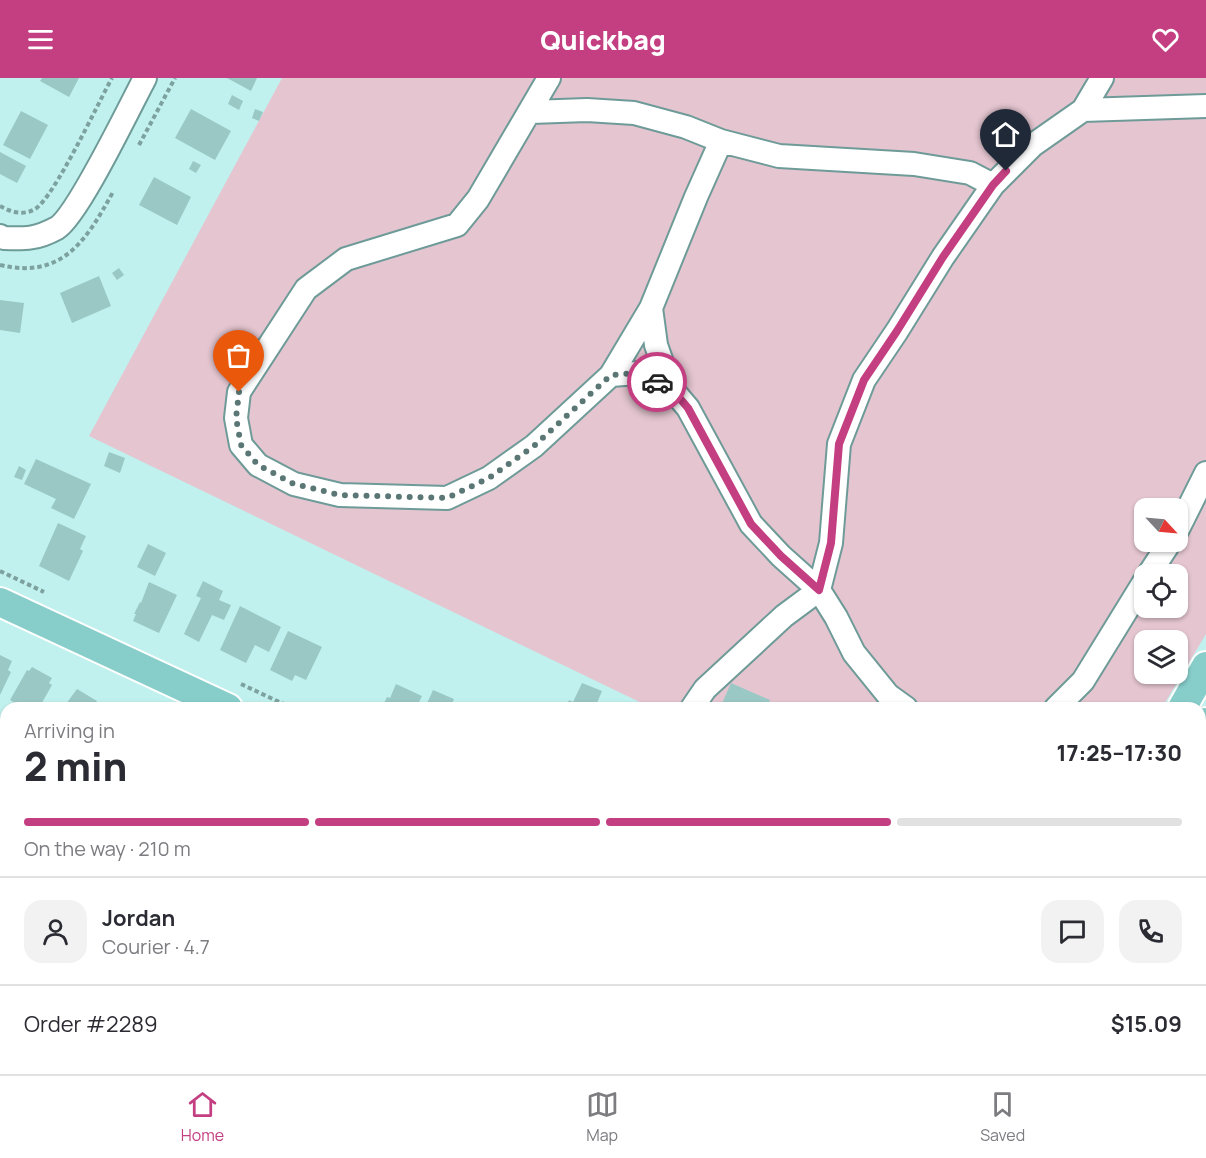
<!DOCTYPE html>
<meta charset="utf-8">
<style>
:root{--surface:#fff;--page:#f2f2f3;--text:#2b2b33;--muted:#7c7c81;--line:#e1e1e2;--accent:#c43f81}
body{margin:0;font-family:Manrope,sans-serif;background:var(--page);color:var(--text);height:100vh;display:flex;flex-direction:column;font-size:22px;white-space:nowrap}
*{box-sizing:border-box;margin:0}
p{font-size:20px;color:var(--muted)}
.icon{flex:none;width:33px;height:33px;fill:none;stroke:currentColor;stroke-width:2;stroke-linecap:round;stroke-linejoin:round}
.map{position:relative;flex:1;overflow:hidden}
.drawer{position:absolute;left:0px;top:624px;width:1206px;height:372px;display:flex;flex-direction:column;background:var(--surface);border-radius:18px 18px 0 0;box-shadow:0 2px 4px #0004}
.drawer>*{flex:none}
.needle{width:39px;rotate:116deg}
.fabs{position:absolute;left:1134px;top:420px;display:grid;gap:12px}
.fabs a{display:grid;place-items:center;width:54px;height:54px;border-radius:12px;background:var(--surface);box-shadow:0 2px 4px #0004;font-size:30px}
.pin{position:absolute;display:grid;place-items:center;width:51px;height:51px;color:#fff;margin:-62px -26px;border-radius:50% 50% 50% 0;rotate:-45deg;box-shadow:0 0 6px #0007}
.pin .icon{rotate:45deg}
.courier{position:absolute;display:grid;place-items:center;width:60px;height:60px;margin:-30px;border:4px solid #c43f81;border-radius:50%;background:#fff;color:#222;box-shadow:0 2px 8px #0007}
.headline em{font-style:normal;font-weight:800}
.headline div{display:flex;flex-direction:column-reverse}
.headline{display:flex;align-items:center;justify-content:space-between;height:102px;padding:0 24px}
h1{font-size:39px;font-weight:800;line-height:45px}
.bar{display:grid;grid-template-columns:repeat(4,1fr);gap:9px 6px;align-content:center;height:72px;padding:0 24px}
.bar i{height:8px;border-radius:4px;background:var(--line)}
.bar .selected{background:var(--accent)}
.bar p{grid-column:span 4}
.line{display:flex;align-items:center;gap:15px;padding:0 24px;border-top:2px solid var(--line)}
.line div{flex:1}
.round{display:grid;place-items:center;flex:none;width:63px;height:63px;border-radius:18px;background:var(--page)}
header{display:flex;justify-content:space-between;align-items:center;height:78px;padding:0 24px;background:var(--accent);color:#fff;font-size:27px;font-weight:800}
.tab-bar{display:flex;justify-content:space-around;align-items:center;height:84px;border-top:2px solid var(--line);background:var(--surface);font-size:16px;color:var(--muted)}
.tab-bar a{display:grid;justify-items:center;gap:3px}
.tab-bar .selected{color:var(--accent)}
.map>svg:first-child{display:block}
</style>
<header><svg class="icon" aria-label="menu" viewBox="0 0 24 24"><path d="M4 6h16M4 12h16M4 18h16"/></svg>Quickbag<svg class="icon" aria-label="heart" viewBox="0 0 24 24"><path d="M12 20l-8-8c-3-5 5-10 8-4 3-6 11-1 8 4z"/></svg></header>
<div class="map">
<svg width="1206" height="996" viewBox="0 0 1206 996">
<rect width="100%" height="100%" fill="#c1f1ee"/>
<path fill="#e4c5d0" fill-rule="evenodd" d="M282,0H1206V556L1162,630H652L89,358ZM1144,430H1178V464H1144ZM1144,496H1178V530H1144ZM1144,562H1178V596H1144Z"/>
<path fill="#9ac8c5" d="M42,0H79L69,19L40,3Z
M227,0H257L251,13Z
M232,17L243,23L239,32L228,26Z
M191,31L231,53L215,82L175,60Z
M255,31L263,34L259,43L252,40Z
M21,33L48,47L30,81L3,67Z
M0,74L26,88L17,105L0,96Z
M193,83L201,87L196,95L189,91Z
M154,99L191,119L177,147L139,127Z
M119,190L124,197L117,202L112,195Z
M99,198L111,228L72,245L60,215Z
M0,222L24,225L20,255L0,252Z
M109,374L125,380L120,395L104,388Z
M36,381L91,406L74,441L51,430L56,421L24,406Z
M19,388L26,392L22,402L14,399Z
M58,445L86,458L80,471L83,473L69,503L39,488Z
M148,466L166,475L155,498L137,489Z
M203,503L223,513L219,522L231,527L224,542L212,537L199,564L184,556L201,520L196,518Z
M149,504L177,517L159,555L133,543L136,536H134L140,524L141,525Z
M240,528L281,549L269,574L255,567L246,585L220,572Z
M288,553L322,569L306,602L295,597L292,603L270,592Z
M0,577L12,583L8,592L11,594L0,617Z
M32,589L52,600L49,605L52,607L39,630H23L10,622L27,592L29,593Z
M582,605L602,613L595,630H565L569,622L573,624Z
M731,605L770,622L766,630H720Z
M396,606L422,618L416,630L382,629L387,619L390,620Z
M77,611L97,623L93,630H63Z
M433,612L454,621L450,630H425Z
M0,664L6,668V681L0,692Z
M1200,807L1206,811L1205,834L1200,831Z
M661,990H682L680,996H669L660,992Z
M819,990H856L853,996H817Z
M1076,990H1147L1144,996H1073Z"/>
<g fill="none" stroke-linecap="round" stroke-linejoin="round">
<defs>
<path id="minor" d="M549,0L478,121L457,147L346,181L306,211L239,314L236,340L241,367L258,387L294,406L340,417L447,420L489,400L534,368L611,297L651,230L696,119L721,63
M1083,32L1206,28
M531,34L587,32L634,35L686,49L721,63L779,78L914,86L970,95L993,107
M0,158L4,160C25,161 37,161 57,150C78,137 130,28 145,0
M651,230L656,267L671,310L688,330L751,446L781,478L819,512L836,539L854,575L888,617L906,630
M611,297L638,295L671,310
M1178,451L1206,395
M1149,496L1170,464
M692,630L705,611L784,538L819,512L831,465L839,366L864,302L897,253L943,179L993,107L1033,67L1083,32L1102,0
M1056,630L1083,603L1144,504
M1010,990L1021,996"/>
<path id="major" d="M0,524L228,630
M1182,630L1206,588
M1200,655L1206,644
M1200,885L1206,888
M928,990L932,996
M996,996L1000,990"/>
</defs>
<use href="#minor" stroke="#6e9b98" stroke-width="26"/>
<use href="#major" stroke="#fff" stroke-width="32"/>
<path stroke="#7da19f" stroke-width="4" stroke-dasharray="4.5 3" stroke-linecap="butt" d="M139,67L175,0
M0,128C11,134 23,138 35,131C54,120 98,25 112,0
M0,187C63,202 87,161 113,114
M0,493L44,514
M241,606L292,630
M1200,708L1206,697
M1200,852L1206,854
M1200,923L1206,926"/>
<use href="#minor" stroke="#fff" stroke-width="22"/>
<use href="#major" stroke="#87cecb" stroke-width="28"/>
</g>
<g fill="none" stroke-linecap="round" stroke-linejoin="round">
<path stroke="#5a7775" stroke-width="6" stroke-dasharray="0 10.8" d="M239,314L236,340L241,367L258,387L294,406L340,417L447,420L489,400L534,368L611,297L638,295L657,304"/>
<path stroke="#c43f81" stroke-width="8" d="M657,304L671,310L688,330L751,446L781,478L819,512L831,465L839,366L864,302L897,253L943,179L993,107L1006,93"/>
</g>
</svg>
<div class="fabs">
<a><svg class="needle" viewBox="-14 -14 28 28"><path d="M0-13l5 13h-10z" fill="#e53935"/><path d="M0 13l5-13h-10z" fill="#7c7c81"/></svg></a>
<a><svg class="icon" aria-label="locate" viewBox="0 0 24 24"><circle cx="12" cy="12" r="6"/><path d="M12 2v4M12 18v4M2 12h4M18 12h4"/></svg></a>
<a><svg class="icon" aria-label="layers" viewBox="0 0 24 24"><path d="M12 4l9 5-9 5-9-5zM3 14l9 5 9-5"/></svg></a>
</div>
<div class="pin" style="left:239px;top:314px;background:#ea580c"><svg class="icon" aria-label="bag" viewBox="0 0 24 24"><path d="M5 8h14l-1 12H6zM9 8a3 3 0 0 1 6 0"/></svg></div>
<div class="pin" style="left:1006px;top:93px;background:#1f2937"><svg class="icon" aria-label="home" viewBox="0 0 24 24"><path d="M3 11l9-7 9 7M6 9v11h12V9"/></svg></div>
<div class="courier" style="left:657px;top:304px"><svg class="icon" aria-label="car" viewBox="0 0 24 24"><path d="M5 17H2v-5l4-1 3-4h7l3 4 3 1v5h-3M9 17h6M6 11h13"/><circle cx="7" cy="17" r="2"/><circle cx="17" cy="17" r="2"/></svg></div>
<section class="drawer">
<div class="headline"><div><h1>2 min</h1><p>Arriving in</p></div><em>17:25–17:30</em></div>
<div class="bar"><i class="selected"></i><i class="selected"></i><i class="selected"></i><i></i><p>On the way · 210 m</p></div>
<div class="line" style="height:108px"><a class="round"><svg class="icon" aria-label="person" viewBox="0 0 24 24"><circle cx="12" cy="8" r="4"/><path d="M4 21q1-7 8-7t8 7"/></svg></a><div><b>Jordan</b><p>Courier · 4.7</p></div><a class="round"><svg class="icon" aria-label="chat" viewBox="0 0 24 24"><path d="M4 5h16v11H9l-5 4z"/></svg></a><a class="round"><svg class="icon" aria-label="phone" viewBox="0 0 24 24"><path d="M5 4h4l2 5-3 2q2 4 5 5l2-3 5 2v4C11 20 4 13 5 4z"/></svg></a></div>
<div class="line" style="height:78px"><div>Order #2289</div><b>$15.09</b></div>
</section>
</div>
<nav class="tab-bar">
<a class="selected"><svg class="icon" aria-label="home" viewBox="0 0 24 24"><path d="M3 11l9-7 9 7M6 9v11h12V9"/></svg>Home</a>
<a><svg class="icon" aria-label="map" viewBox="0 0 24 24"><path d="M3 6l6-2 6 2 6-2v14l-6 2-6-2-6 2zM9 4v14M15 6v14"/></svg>Map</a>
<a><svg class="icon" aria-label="saved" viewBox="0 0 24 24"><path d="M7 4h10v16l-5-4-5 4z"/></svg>Saved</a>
</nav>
